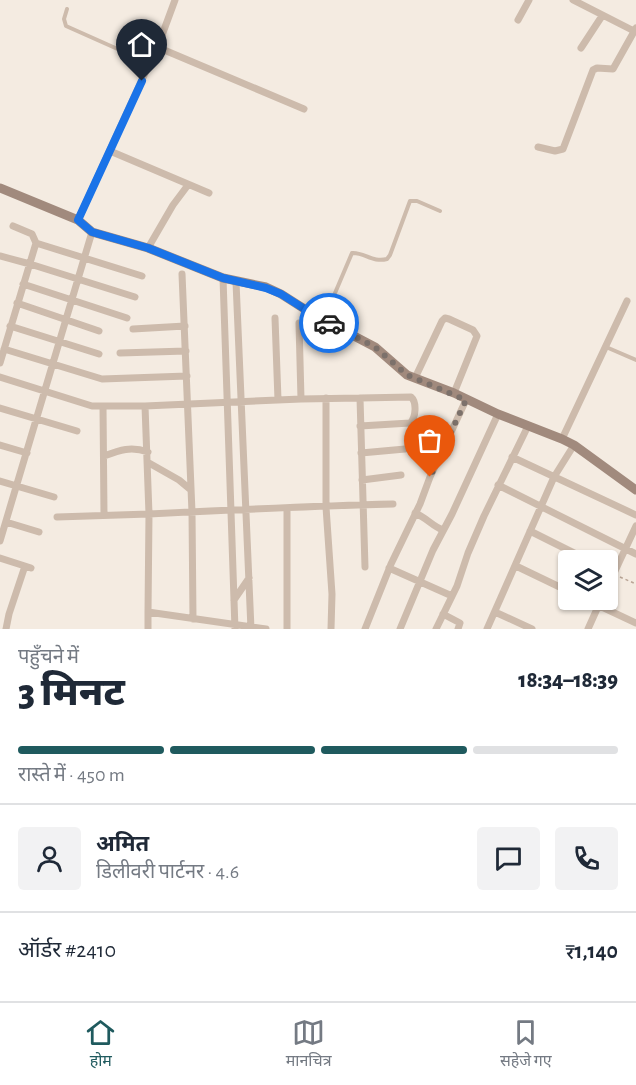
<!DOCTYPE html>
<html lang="hi">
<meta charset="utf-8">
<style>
:root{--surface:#fff;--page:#f2f2f3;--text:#1f2937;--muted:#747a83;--line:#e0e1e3;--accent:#1f5a5e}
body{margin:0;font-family:"Alegreya Sans","Noto Sans Devanagari",sans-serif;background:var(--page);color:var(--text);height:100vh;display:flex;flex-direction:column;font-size:22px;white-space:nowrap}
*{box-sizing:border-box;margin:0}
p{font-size:20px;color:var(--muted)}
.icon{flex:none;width:33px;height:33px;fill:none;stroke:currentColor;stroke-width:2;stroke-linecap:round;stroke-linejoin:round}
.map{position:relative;height:629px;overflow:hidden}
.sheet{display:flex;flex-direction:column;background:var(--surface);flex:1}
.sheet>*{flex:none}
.buttons{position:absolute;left:558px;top:550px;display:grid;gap:12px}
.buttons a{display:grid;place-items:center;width:60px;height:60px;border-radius:6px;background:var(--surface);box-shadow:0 2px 4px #0004;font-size:30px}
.pin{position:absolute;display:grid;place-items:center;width:51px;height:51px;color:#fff;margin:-62px -26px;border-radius:50% 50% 50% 0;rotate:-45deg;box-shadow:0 0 6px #0007}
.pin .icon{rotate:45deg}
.courier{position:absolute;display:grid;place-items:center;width:60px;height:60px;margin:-30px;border:4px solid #1a73e8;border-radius:50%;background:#fff;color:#222;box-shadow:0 2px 8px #0007}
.overview em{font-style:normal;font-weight:800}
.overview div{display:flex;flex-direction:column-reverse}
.overview{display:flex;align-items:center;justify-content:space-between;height:102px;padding:0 18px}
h1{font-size:39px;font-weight:800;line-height:45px}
.bar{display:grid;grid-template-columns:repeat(4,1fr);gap:9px 6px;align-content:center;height:72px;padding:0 18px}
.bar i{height:8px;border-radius:4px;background:var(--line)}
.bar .on{background:var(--accent)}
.bar p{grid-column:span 4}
.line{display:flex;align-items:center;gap:15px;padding:0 18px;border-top:2px solid var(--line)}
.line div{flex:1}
.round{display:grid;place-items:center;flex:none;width:63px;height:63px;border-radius:6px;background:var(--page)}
.dock{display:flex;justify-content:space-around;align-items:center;height:84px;border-top:2px solid var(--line);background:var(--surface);font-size:16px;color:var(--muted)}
.dock a{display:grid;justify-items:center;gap:3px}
.dock .on{color:var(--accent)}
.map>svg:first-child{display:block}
</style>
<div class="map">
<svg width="636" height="629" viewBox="0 0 636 629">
<rect width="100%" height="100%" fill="#f4ebe1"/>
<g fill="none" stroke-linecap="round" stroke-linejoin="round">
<path stroke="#b9a596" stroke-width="1.5" stroke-dasharray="3 3" stroke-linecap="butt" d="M620,577L636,584"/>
<path stroke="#cdbbac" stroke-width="4" d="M67,9L64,19L66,26L149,63
M324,319L352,253C364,252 373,263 387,259L390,255L410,201H417L440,211
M606,347L636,360"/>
<path stroke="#cdbbac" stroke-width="7" d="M573,0L634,31
M518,20L529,0
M157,47L304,109
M581,48L602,16
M538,147L555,151L563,149L593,70L597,68L613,69L636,28
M110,151L209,193
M78,220L161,38L175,0
M13,226L32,234L36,243
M148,248L173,205L188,185
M0,256L30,264L135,297
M182,274L192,512L193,619
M223,278L235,629
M236,282L251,629
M23,284L127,318
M17,303L99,331
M275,318L278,400
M299,323L301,399
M10,326L99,354
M133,329L185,326
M4,349L102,379L187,376
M120,353L186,351
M0,363L36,243L142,276
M0,377L92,406H145
M415,378L442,321L445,318L449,319L473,330L477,336L454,393
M326,398V507L332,594L331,629
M360,398L411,397C417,402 416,418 410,423L360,426
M103,406L104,515
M0,408L77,431
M562,439L627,301
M0,445L27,453
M361,453L405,449
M104,456C120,450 131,446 148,452
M512,457L636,515
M149,463L179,480L191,490
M362,480L401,475
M0,481L54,497
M498,485L636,554
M287,508V629
M415,513C427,518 432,526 443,530
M57,517L149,514L148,612L266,629
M6,522L39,532
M530,531L590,561
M0,541L92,232
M0,558L31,568
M516,566L568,591
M365,567L360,398L301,399L145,406L149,514C230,510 311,506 393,504
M389,568L452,596
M608,586L636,526
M234,600L249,578
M587,600L636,623
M495,612L532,629
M443,614L460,623L458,629
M6,629L9,614L25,566
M148,629V612
M365,629L391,564L420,504L430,477L466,400
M400,629L433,550L452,514L498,414
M436,629L457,586L468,553L484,516L528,426
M487,629L554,477L574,445
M588,629L601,600"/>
<path stroke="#a18a7d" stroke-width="9" d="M0,188L78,220L92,232L148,248L223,278L266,287L281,294L314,315L375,347L407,375L454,393L498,414L562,439L574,445L636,490"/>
</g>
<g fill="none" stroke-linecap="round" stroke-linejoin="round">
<path stroke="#7c716b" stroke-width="6" stroke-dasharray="0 10.8" d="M329,323L375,347L407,375L466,400L430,477"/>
<path stroke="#1a73e8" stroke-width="8" d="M142,81L78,220L92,232L148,248L223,278L266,288L281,294L314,315L329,323"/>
</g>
</svg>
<div class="buttons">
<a><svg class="icon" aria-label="layers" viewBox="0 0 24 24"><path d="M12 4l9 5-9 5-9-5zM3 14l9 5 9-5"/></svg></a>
</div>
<div class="pin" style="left:430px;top:477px;background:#ea580c"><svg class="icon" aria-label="bag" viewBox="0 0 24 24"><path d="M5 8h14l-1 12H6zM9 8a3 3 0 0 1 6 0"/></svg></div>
<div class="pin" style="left:142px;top:81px;background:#1f2937"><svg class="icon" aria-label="home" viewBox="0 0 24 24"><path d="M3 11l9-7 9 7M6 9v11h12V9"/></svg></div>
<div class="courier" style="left:329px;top:323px"><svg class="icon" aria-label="car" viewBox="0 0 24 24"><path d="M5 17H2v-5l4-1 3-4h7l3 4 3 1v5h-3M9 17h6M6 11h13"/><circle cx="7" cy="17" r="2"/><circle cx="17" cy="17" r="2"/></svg></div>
</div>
<section class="sheet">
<div class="overview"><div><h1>3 मिनट</h1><p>पहुँचने में</p></div><em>18:34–18:39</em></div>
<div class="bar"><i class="on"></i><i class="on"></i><i class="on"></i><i></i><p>रास्ते में · 450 m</p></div>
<div class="line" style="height:108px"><a class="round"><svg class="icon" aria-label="person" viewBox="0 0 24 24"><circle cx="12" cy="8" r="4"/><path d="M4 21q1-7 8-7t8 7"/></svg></a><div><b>अमित</b><p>डिलीवरी पार्टनर · 4.6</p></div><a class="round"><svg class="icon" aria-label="chat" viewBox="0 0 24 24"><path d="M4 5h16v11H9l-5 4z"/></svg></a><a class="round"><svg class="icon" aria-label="phone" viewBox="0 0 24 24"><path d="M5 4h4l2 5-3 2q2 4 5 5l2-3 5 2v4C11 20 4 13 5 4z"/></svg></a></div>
<div class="line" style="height:78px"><div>ऑर्डर #2410</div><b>₹1,140</b></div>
</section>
<nav class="dock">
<a class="on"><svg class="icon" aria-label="home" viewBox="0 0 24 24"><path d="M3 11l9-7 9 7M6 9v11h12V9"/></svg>होम</a>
<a><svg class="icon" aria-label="map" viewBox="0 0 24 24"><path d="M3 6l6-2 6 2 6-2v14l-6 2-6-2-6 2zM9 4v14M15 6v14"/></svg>मानचित्र</a>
<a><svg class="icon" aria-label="saved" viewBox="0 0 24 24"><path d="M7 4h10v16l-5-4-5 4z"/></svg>सहेजे गए</a>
</nav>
